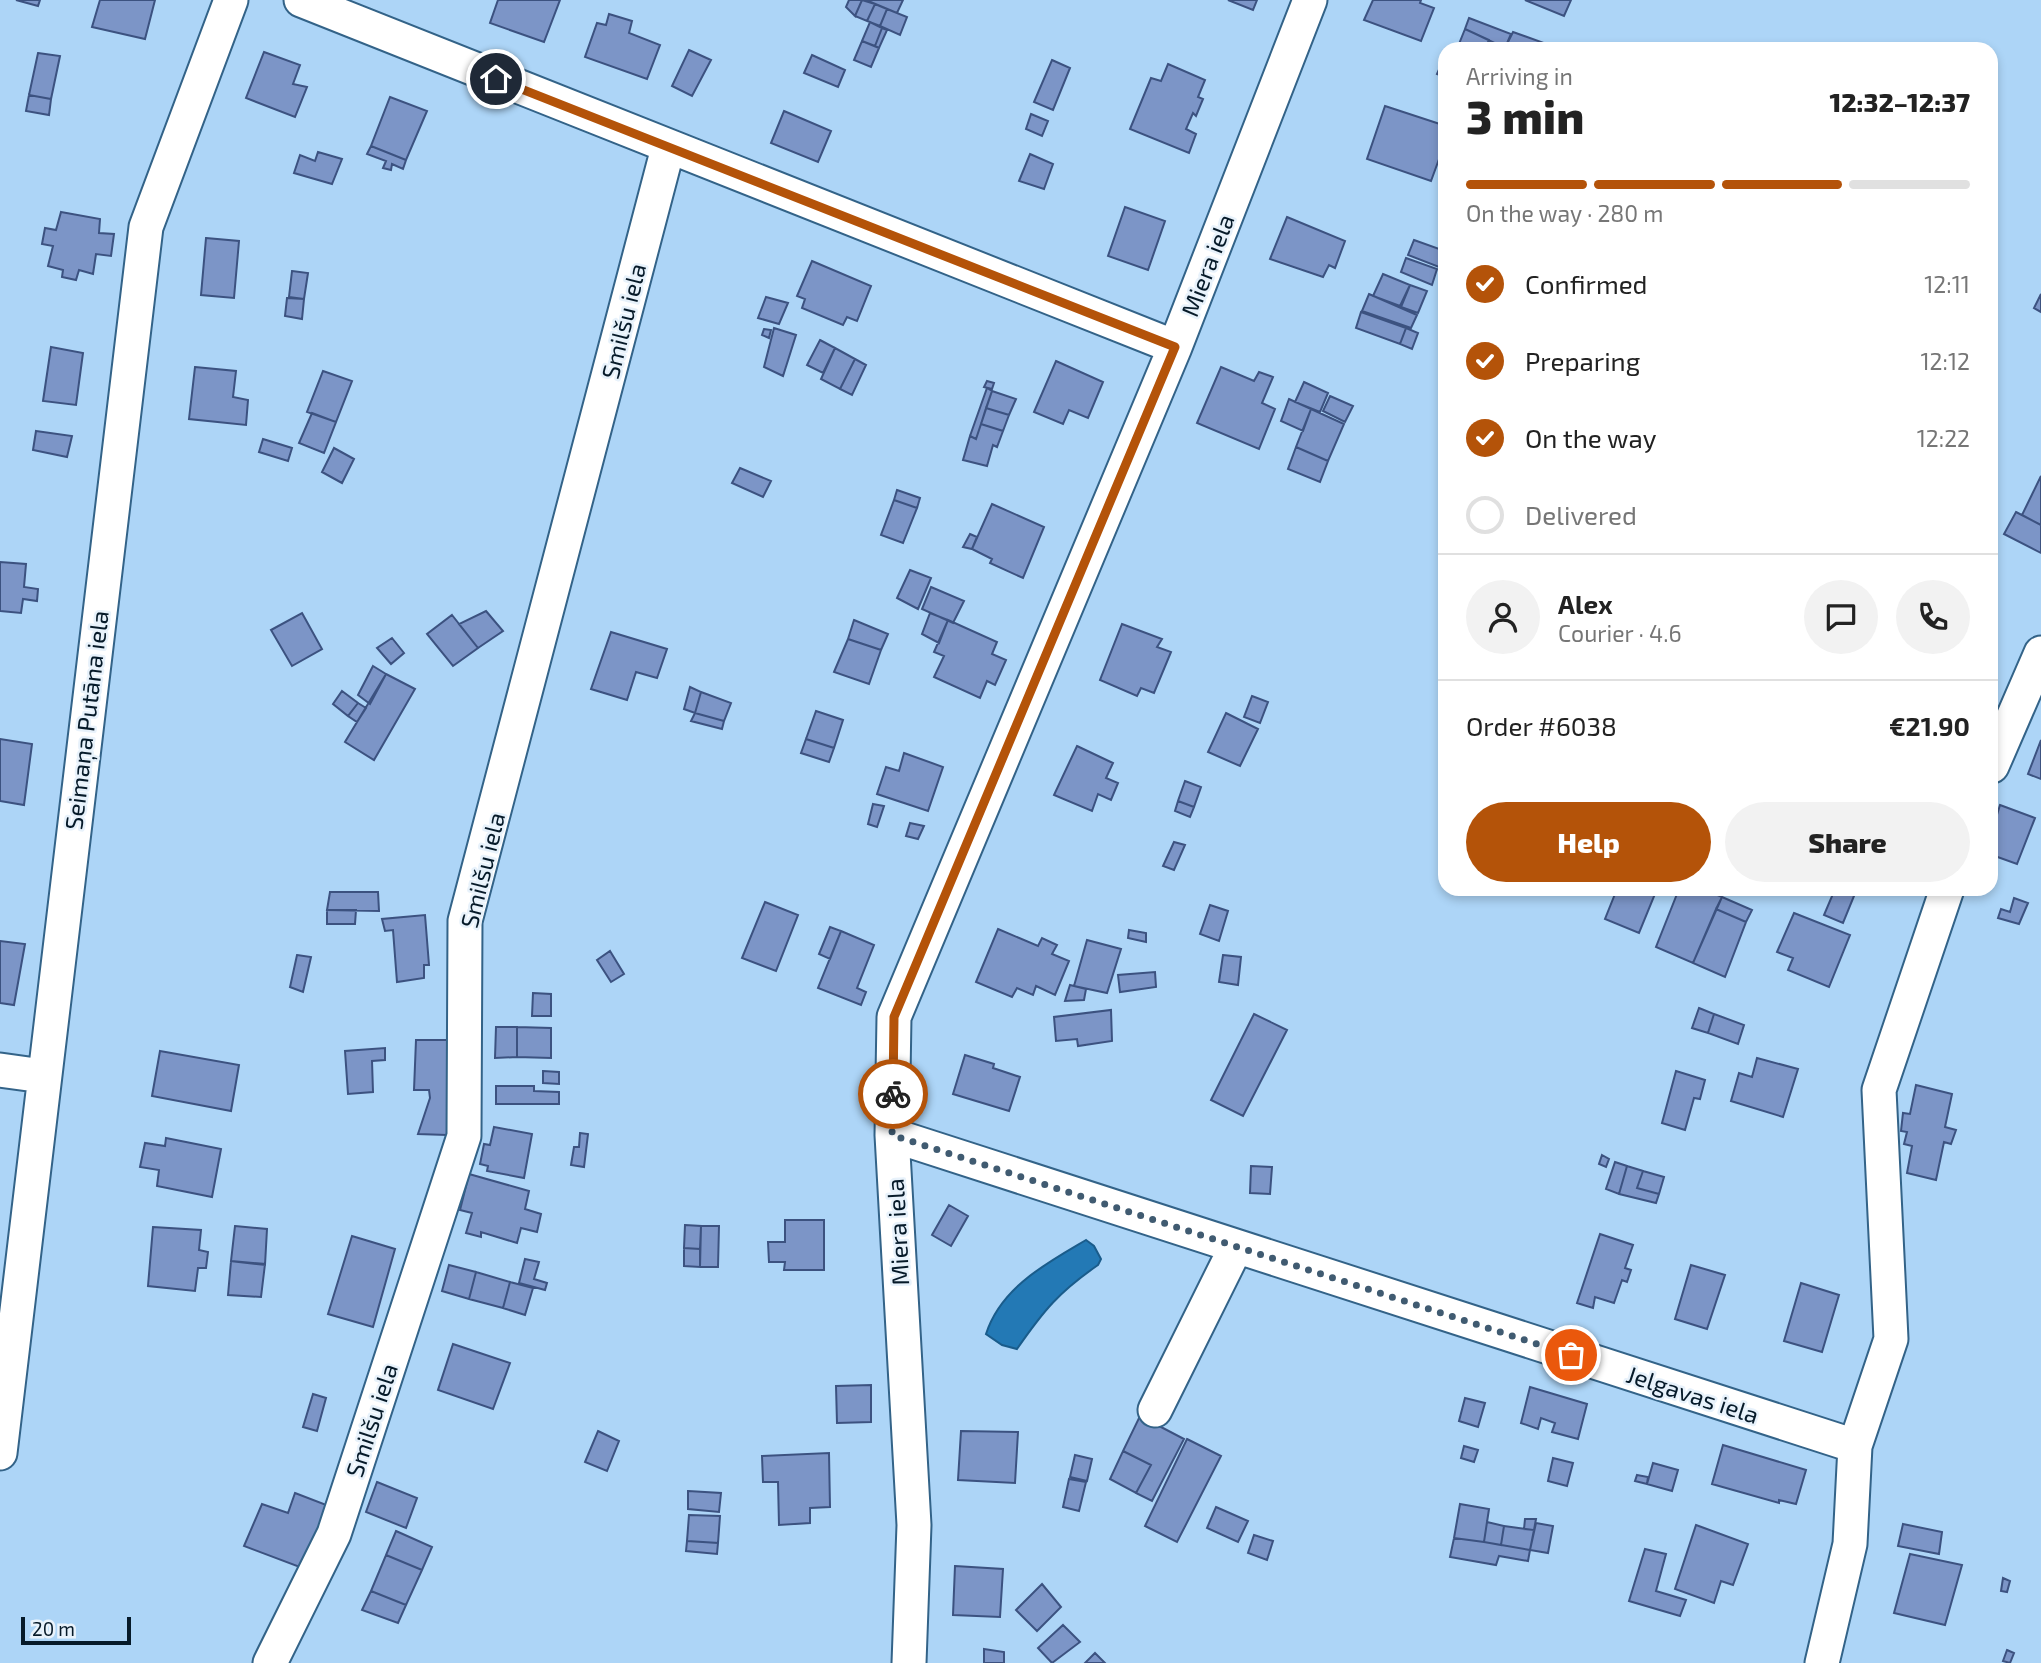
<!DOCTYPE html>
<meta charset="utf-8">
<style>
:root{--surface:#fff;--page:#f2f2f2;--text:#222;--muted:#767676;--line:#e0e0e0;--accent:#b45309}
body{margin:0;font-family:"Exo 2",sans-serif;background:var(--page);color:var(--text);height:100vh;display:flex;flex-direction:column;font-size:26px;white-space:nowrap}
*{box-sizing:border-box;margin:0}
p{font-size:23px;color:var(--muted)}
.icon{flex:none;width:38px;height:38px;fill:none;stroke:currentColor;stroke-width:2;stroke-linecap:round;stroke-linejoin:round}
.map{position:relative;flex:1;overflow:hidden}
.sheet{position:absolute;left:1438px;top:42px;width:560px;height:854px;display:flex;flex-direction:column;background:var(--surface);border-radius:21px;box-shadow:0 4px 10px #0003}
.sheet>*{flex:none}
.scale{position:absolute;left:21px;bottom:18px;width:110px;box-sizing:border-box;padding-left:7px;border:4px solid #061a29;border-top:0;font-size:19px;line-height:24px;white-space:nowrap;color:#061a29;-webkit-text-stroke:5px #e8f2fb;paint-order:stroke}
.pin{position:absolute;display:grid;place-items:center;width:60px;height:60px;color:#fff;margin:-30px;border:4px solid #fff;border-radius:50%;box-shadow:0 2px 7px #0007}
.courier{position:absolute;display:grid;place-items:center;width:70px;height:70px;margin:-35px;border:5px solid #b45309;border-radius:50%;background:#fff;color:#222;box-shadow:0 2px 9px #0007}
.overview em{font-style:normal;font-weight:800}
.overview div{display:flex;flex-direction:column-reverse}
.overview{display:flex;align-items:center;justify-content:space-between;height:119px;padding:0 28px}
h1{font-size:46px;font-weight:800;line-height:52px}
.bar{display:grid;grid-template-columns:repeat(4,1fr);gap:10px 7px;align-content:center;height:84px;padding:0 28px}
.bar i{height:9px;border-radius:5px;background:var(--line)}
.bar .active{background:var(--accent)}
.bar p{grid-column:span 4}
.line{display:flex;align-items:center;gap:18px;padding:0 28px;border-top:2px solid var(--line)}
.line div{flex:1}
.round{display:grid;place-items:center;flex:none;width:74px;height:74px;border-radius:37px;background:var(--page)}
ol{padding:0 28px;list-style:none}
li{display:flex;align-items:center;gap:21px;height:77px}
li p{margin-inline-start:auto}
li .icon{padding:7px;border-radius:50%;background:var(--accent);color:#fff;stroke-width:4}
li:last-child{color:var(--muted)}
li i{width:38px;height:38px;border:4px solid var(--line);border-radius:50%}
.cta{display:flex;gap:14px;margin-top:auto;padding:14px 28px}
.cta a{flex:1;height:80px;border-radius:42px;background:var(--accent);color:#fff;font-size:28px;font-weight:800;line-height:80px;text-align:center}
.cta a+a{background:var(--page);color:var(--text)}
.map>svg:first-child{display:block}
</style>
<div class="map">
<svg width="2041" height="1663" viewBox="0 0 2041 1663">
<rect width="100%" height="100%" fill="#add5f7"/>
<path fill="#2379b5" stroke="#1a5c8b" stroke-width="2" d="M1086,1240L1094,1246L1101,1259L1098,1265C1059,1292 1044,1310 1017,1349L1002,1345L986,1334C1001,1287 1047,1263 1086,1240Z"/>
<path fill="#7c95c7" stroke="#3c5280" stroke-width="2" d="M16,0H40L38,6Z
M100,0H155L145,39L92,27Z
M498,0H560L544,42L490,23Z
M849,0H862L855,16L846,7Z
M862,0L875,4L867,21L855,16Z
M866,0H903L897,13Z
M1228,0H1257L1253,10Z
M1373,0H1421L1420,3L1434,8L1421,41L1364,20Z
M1525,0H1571L1564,16Z
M875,4L887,9L880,26L867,21Z
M887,9L907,17L900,35L880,26Z
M609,14L632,21L629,33L660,45L647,79L585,57L597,23L606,25Z
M1469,18L1511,34L1505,48L1465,29Z
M870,22L882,28L875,46L862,41Z
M882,28L887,30L879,48L875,46Z
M1465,29L1489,40L1485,49H1457Z
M1513,32L1544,43L1542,49L1505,48Z
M862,41L879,48L871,67L854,60Z
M689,50L711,60L692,96L672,86Z
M264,52L300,65L293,84L307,87L295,117L246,98Z
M38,53L60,56L51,99L29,95Z
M812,55L845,70L838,87L804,73Z
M1445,56L1446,57V78L1437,74Z
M1052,60L1070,68L1053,110L1034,102Z
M1168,64L1205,80L1198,97L1203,99L1196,116L1193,113L1186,129L1196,134L1189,153L1130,129L1151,78L1161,81Z
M29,95L51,99L49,115L26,111Z
M390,97L427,111L406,160L371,146Z
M1385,106L1446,126V140L1431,181L1367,159Z
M784,111L831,131L818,162L771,143Z
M1031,114L1048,121L1042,136L1026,129Z
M371,146L406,160L403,169L392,164L391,170L383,168L386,161L367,154Z
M318,152L342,159L332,184L294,173L300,155L315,161Z
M1030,154L1053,164L1044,189L1019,181Z
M1125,207L1165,221L1148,270L1108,256Z
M61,212L100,219L99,233L114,234L111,256L96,254L93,274L79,270L76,280L62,277L63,270L48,266L53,246L42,244L45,228L56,230Z
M1287,217L1345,241L1335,268L1329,265L1323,277L1270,259Z
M206,238L239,241L234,298L201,295Z
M1414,240L1445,251L1439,267L1408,255Z
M1406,258L1437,269L1432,285L1401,272Z
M812,261L871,286L857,321L847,317L843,325L802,308L805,299L797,296Z
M292,271L308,273L304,299L289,297Z
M1383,274L1410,285L1400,306L1373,296Z
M1410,285L1427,291L1418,313L1401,307Z
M1369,294L1417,315L1411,328L1362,311Z
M2041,294V312L2034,308Z
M766,297L788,303L779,324L758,318Z
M287,298L304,299L302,319L285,316Z
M1361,312L1406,328L1400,344L1356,328Z
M774,328L796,335L783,376L764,367Z
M1406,328L1418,333L1412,349L1400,344Z
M764,329L771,330L769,338L762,335Z
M820,340L835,348L823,373L807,365Z
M51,347L83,353L76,405L43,401Z
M835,348L855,359L840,389L821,379Z
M855,359L866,365L852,395L840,389Z
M1056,361L1103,382L1088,418L1069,410L1063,424L1034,412Z
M195,367L236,371L233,397L248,400L246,425L189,419Z
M1221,367L1254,381L1259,372L1273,377L1262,403L1275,409L1259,449L1197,423Z
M323,371L352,381L336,422L307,412Z
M987,381L994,383L992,389L984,387Z
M1304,382L1328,393L1320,412L1295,402Z
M987,388L992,391L976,439L970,436Z
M992,391L1016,399L1009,415L986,408Z
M1330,396L1353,406L1345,422L1323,411Z
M1289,399L1311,409L1303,431L1281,421Z
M986,408L1009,415L1003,431L981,424Z
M1311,409L1344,424L1328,461L1296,447Z
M312,413L336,422L324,453L299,443Z
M981,424L1003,431L997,447L993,445L987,466L963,460L970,436L976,439Z
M36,431L72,436L67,457L33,450Z
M263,439L292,448L288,461L259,452Z
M1296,447L1328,461L1320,482L1288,469Z
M334,448L354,459L342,483L322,472Z
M740,468L771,481L763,497L732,483Z
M2041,476V525L2022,515Z
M897,490L920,498L917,508L894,500Z
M894,500L917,508L903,543L881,535Z
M992,504L1044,527L1023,578L990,563L992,559L972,549Z
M2016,512L2041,525V553L2004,534Z
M970,534L977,537L972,549L963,547Z
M0,562L26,564L24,587L38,589L37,601L23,599L21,613L0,611Z
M910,570L931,578L918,609L897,598Z
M931,587L964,601L953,623L922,609Z
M486,611L503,631L478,648L459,624Z
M302,613L322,649L292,666L271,630Z
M930,613L948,620L939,643L922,634Z
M452,615L478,648L453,666L427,634Z
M854,620L888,634L881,650L848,639Z
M948,620L997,642L992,654L1006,660L995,685L987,681L980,698L934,677L944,656L934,652Z
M1122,624L1162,639L1157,647L1171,652L1154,693L1141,688L1137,696L1100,680Z
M611,632L667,649L657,678L636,672L627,700L591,689Z
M392,638L404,653L391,664L377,648Z
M848,639L881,650L869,684L834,672Z
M373,666L386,674L370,704L358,695Z
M386,674L415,689L374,760L345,742Z
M690,687L701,692L695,713L684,709Z
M342,691L358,703L348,716L333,704Z
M701,692L731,703L724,721L695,713Z
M1252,696L1268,702L1260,723L1244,717Z
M358,703L366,708L357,722L348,716Z
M816,711L843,720L834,748L806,739Z
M695,713L724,721L722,729L691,721Z
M1226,713L1258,729L1240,766L1208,752Z
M0,739L32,744L24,805L0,801Z
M806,739L834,748L829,762L801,753Z
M2041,740V779L2028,774Z
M1077,746L1113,763L1106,778L1118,783L1111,800L1098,794L1092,811L1054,795Z
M904,753L943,767L928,811L877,794L886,767L899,771Z
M1185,781L1201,787L1194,807L1178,801Z
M1178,801L1194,807L1190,817L1175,811Z
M873,804L884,806L877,827L868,824Z
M2000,805L2035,818L2017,864L1992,855V831Z
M910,823L924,826L918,839L906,836Z
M1174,842L1185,845L1174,870L1163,866Z
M1617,889H1657L1639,933L1605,919Z
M1679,889H1704L1722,897L1693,963L1656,947Z
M1835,889L1856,891L1843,923L1824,915Z
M330,892H378L379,911L327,910Z
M1722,897L1752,910L1746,922L1716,909Z
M2014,898L2028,903L2019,924L1998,918L2001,909L2010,912Z
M765,902L798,915L776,971L742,958Z
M1210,905L1228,911L1219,941L1200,934Z
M1716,909L1746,922L1725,977L1693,963Z
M327,910H356L355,924H327Z
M1794,913L1850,935L1829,987L1788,970L1793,958L1777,952Z
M425,915L429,965H424V978L397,982L393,930L385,931L382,919Z
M830,927L841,931L830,959L819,954Z
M998,929L1038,946L1042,938L1057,945L1052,954L1069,961L1055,995L1036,986L1033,995L1017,988L1012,997L976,982Z
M1129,930L1146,933V942L1128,938Z
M841,931L874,945L857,988L866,992L861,1005L818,988Z
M1087,940L1121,949L1107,993L1074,986Z
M0,941L25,944L14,1005L0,1003Z
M610,951L624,974L611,982L597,960Z
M297,955L311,957L303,992L290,987Z
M1223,955L1241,957L1238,985L1219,982Z
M1155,972L1156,987L1120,992L1118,975Z
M1070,985L1086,989L1084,1000L1065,1001Z
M533,993L551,994V1016H532Z
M1699,1008L1714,1014L1708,1033L1692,1028Z
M1111,1010L1112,1041L1078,1046L1077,1039L1056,1041L1054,1017Z
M1254,1014L1287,1030L1243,1116L1211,1100Z
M1714,1014L1744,1025L1738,1044L1708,1033Z
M496,1027H517V1057L495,1058Z
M517,1027L551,1028V1058L517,1057Z
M416,1040H457L458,1097L447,1135L418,1134L430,1098L429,1090H414Z
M385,1048V1060L372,1061L373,1092L348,1094L345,1051Z
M160,1051L239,1065L231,1111L152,1096Z
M965,1055L994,1064L993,1068L1020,1077L1009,1111L953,1094Z
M1757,1058L1798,1069L1783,1117L1731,1101L1739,1073L1752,1077Z
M543,1071L559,1072V1084L543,1083Z
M1676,1071L1705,1080L1700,1099L1694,1098L1685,1130L1662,1123Z
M1916,1085L1952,1094L1945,1127L1956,1130L1951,1144L1944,1142L1936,1180L1907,1173L1912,1146L1904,1144L1907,1132L1901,1131L1903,1113L1910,1114Z
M496,1086H534V1091L559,1092V1104H496Z
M494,1127L532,1134L524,1178L487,1171L488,1166L480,1164L484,1144L490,1145Z
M580,1133L588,1134L584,1167L571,1165L574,1147H579Z
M166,1138L221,1149L212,1197L157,1186L159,1170L140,1167L145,1143L165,1146Z
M1602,1155L1609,1159L1606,1167L1599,1164Z
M1615,1162L1627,1166L1619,1194L1606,1189Z
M1251,1166L1272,1167L1270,1194L1250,1193Z
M1627,1166L1643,1171L1637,1188L1659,1194L1656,1203L1619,1194Z
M1643,1171L1664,1177L1659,1194L1637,1188Z
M469,1174L529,1191L525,1209L541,1214L537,1232L521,1228L517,1243L481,1232V1237L466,1233L472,1213L460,1210Z
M949,1205L968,1216L951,1246L932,1235Z
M785,1220H824V1270H784L785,1262H769L768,1242H785Z
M685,1225L701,1226L700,1249L684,1248Z
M235,1226L267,1229L265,1265L231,1261Z
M701,1226H719L718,1267H700Z
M153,1227L201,1230L199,1250L208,1252L206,1268H198L195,1291L148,1286Z
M1600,1234L1633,1245L1625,1268L1631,1270L1627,1282L1622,1280L1614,1303L1595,1297L1593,1308L1577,1303Z
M352,1236L395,1249L373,1327L328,1314Z
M684,1248L700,1249V1267L684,1266Z
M525,1259L539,1262L534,1279L547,1283L545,1290L519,1283Z
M231,1261L265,1264L261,1297L228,1295Z
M449,1265L476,1272L469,1299L442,1291Z
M1691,1265L1725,1275L1707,1329L1675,1319Z
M476,1272L510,1282L503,1308L469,1299Z
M510,1282L533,1288L525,1315L503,1308Z
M1801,1283L1839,1295L1822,1352L1784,1341Z
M453,1344L510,1363L493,1409L438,1390Z
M871,1385V1422L837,1423L836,1386Z
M1530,1387L1587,1404L1578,1439L1552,1432L1555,1423L1541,1418L1538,1429L1521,1423Z
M313,1394L326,1398L317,1431L303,1427Z
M1465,1398L1485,1403L1478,1427L1459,1421Z
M1140,1416L1184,1439L1152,1501L1136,1493L1151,1465L1123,1451Z
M598,1431L619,1441L607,1471L585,1462Z
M961,1431L1018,1432L1015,1483L958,1480Z
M1187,1439L1221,1456L1177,1542L1145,1526Z
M1723,1445L1806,1470L1796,1504L1779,1500V1503L1712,1484Z
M1464,1446L1478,1450L1474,1462L1461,1458Z
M1123,1451L1151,1465L1136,1493L1110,1479Z
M829,1453L830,1507L810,1508V1523L779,1525L778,1482H763L762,1456Z
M1075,1455L1092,1459L1087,1481L1070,1477Z
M1553,1458L1573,1463L1567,1486L1548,1481Z
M1653,1463L1678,1470L1672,1491L1647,1484Z
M1637,1475L1648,1477L1647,1484L1635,1481Z
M1069,1479L1086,1482L1079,1511L1063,1507Z
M377,1482L417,1498L406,1528L366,1512Z
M688,1491L721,1493L719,1512L688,1509Z
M295,1493L329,1506L305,1569L244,1546L262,1504L288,1513Z
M1460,1504L1489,1509L1484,1542L1454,1538Z
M1216,1507L1248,1521L1238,1542L1207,1528Z
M689,1515L720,1516L718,1543L687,1541Z
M1525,1519H1536L1534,1530L1524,1529Z
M1487,1522L1504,1526L1501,1545L1484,1542Z
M1536,1523L1553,1526L1548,1553L1530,1550Z
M1903,1524L1942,1532L1939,1554L1898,1546Z
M1696,1525L1748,1544L1733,1585L1721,1581L1714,1603L1675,1589Z
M1504,1526L1534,1530L1530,1550L1501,1545Z
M396,1531L432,1547L422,1570L386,1555Z
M1254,1535L1273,1541L1267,1560L1248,1553Z
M1454,1538L1484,1542L1530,1550L1528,1561L1499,1556L1496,1565L1450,1557Z
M687,1541L718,1543L717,1554L686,1551Z
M1645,1549L1666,1554L1656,1591L1686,1600L1680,1616L1629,1601Z
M1910,1554L1962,1565L1945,1625L1894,1613Z
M386,1555L422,1570L406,1605L371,1591Z
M955,1566L1003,1569L1000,1617L953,1615Z
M2003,1578L2010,1581L2007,1592L2001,1591Z
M1042,1584L1061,1607L1037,1631L1016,1610Z
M371,1591L406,1605L398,1623L362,1610Z
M1063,1625L1080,1642L1052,1663L1038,1648Z
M984,1649L1004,1652V1663H984Z
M2007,1650L2014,1653L2010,1663L2003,1661Z
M1095,1653L1105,1663H1085Z"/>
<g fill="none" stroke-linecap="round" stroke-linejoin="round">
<defs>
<path id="minor" d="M301,0L1175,347
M1992,766L2041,653
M0,1070L43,1076
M892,1135L1855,1446L1850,1544L1822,1663
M1155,1410L1236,1247
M1855,1446L1891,1339L1879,1090L1947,889
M0,1453L146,227L231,0
M270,1663L334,1534L464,1136L465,921L668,148
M909,1663L914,1525L892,1135L894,1017L1175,347L1310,0"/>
</defs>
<use href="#minor" stroke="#336388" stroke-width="37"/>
<use href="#minor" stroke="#fff" stroke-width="33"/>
</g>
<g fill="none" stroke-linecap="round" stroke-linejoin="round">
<path stroke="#405b71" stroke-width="7" stroke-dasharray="0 12.6" d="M893,1094L892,1135L1571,1355"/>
<path stroke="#b45309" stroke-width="9" d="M496,79L1175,347L894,1017L893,1094"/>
</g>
<g text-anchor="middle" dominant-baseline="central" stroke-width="5" stroke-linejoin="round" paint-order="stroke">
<g font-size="24" fill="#061a29" stroke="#e8f2fb">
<text transform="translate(1207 265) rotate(-69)">Miera iela</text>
<text transform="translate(623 321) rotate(-76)">Smilšu iela</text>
<text transform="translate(86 720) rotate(-83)">Seimaņa Putāna iela</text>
<text transform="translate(482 870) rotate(-76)">Smilšu iela</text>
<text transform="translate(897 1232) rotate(-93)">Miera iela</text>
<text transform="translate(1693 1394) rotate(18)">Jelgavas iela</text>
<text transform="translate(371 1420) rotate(-72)">Smilšu iela</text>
</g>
</g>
</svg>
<div class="scale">20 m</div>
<div class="pin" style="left:1571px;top:1355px;background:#ea580c"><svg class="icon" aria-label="bag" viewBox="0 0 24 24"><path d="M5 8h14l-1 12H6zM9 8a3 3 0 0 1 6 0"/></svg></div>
<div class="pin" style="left:496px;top:79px;background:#1f2937"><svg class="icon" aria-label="home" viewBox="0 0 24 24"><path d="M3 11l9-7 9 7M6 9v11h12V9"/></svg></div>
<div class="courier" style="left:893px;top:1094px"><svg class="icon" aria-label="bike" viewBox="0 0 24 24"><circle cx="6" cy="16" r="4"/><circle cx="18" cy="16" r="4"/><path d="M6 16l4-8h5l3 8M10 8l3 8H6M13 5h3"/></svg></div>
<section class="sheet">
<div class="overview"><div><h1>3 min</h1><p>Arriving in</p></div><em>12:32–12:37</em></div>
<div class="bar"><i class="active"></i><i class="active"></i><i class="active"></i><i></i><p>On the way · 280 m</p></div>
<ol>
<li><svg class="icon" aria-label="check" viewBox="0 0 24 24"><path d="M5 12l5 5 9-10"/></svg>Confirmed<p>12:11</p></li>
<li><svg class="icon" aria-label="check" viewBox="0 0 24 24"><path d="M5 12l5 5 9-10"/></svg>Preparing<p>12:12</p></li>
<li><svg class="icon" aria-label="check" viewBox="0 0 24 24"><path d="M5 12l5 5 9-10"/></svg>On the way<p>12:22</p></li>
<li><i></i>Delivered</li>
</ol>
<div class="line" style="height:126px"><a class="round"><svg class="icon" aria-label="person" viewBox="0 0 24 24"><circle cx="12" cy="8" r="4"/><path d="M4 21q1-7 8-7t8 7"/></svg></a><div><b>Alex</b><p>Courier · 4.6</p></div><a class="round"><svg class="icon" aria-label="chat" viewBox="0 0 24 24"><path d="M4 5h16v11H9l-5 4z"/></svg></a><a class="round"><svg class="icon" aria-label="phone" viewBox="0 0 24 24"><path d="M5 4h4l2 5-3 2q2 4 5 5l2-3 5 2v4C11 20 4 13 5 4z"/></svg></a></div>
<div class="line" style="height:91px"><div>Order #6038</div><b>€21.90</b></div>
<div class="cta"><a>Help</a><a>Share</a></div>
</section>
</div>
